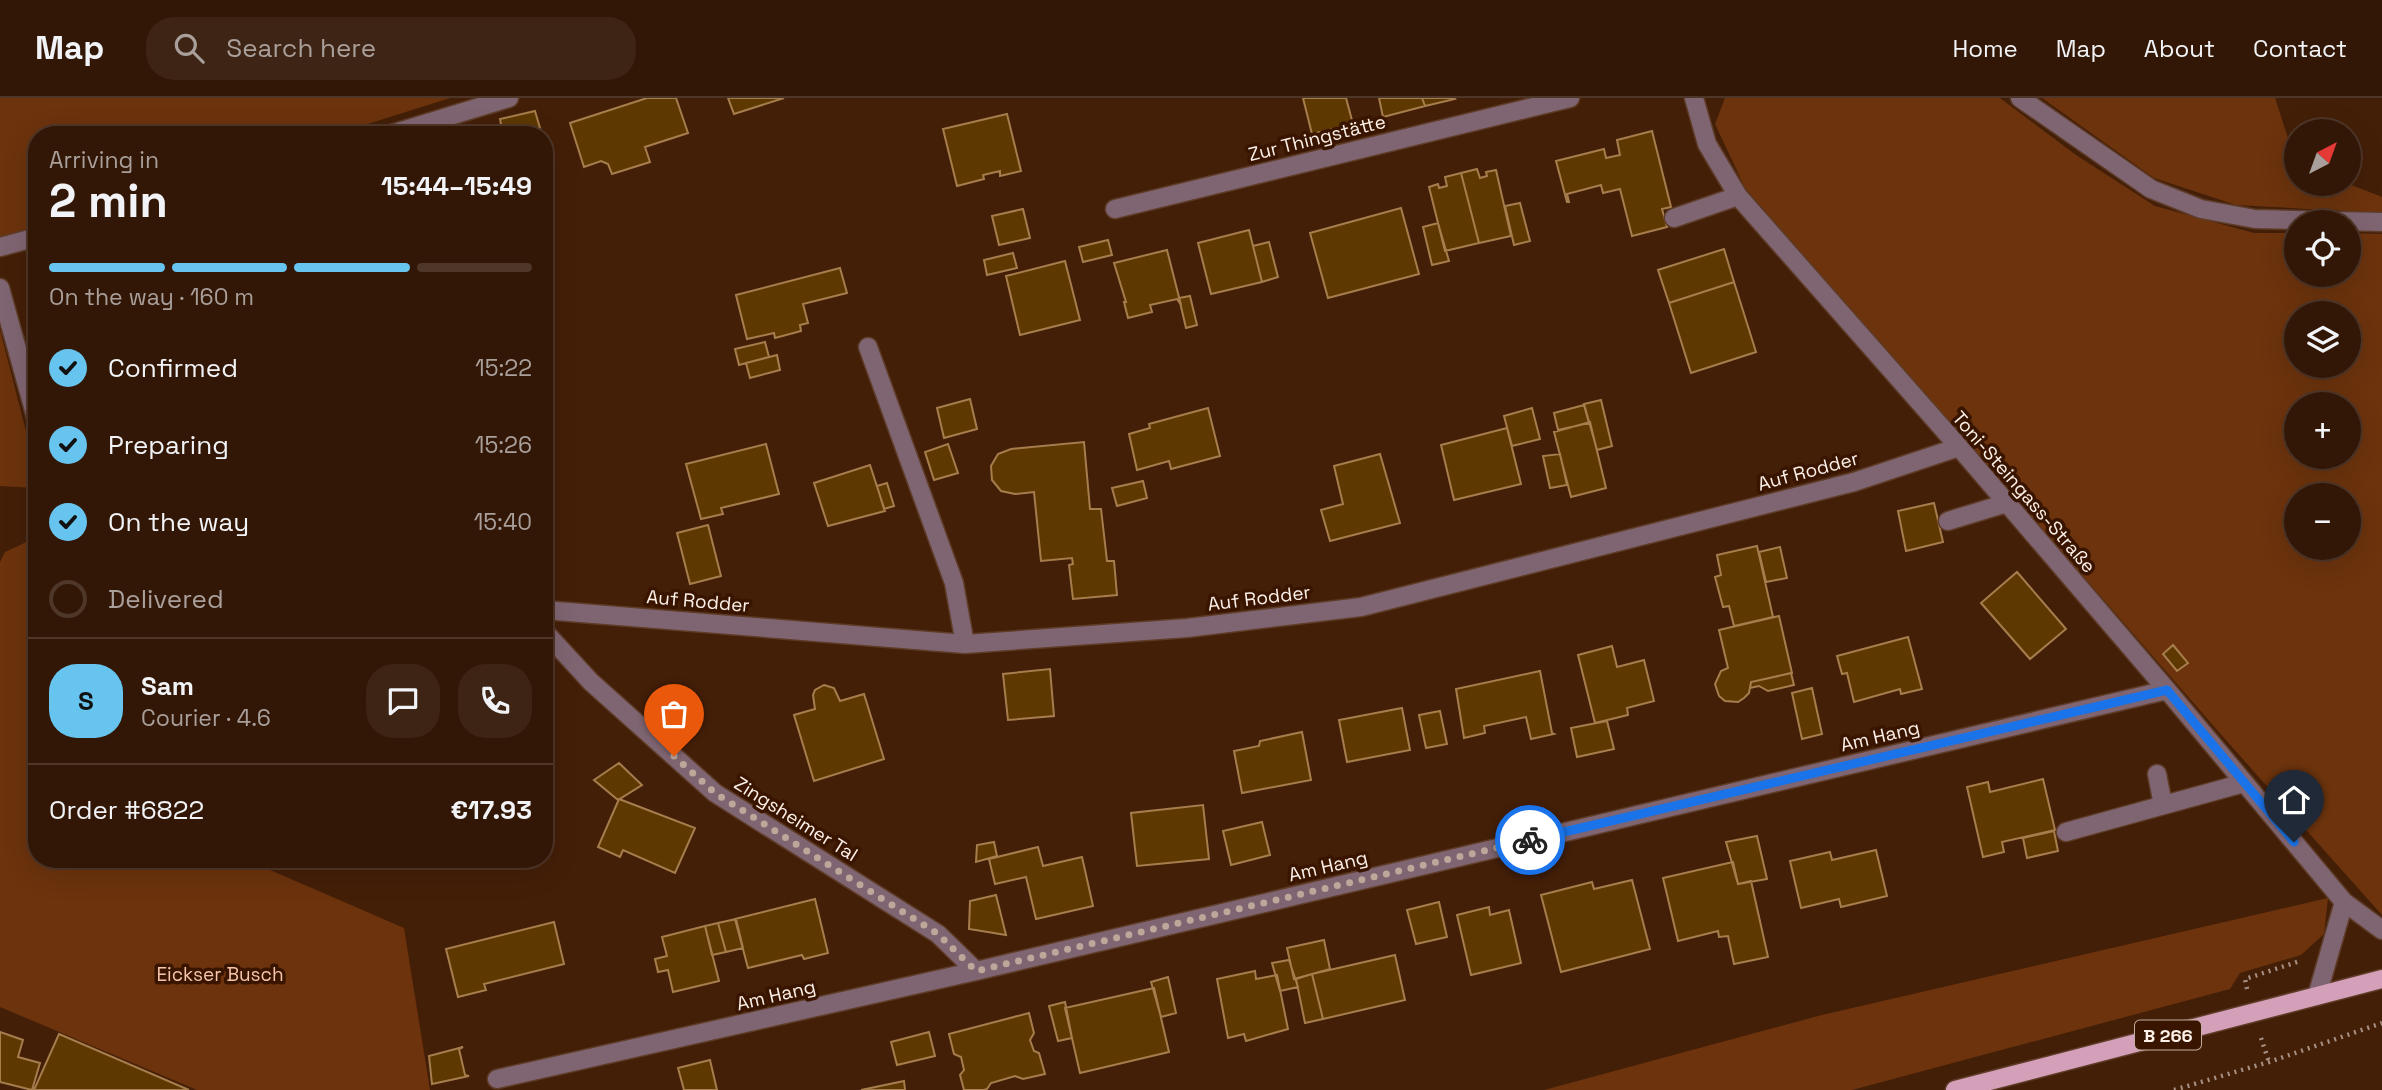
<!DOCTYPE html>
<meta charset="utf-8">
<style>
:root{--surface:#331706;--page:#3e2414;--text:#f1f3f6;--muted:#a99f9b;--line:#4e3628;--accent:#66c4ef}
body{margin:0;font-family:"Space Grotesk",sans-serif;background:var(--page);color:var(--text);height:100vh;display:flex;flex-direction:column;font-size:26px;white-space:nowrap}
*{box-sizing:border-box;margin:0}
p{font-size:23px;color:var(--muted)}
.icon{flex:none;width:38px;height:38px;fill:none;stroke:currentColor;stroke-width:2;stroke-linecap:round;stroke-linejoin:round}
.map{position:relative;flex:1;overflow:hidden}
.details{position:absolute;left:28px;top:28px;width:525px;height:742px;display:flex;flex-direction:column;background:var(--surface);border-radius:28px;box-shadow:0 7px 28px #0002,0 0 0 2px var(--line)}
.details>*{flex:none}
.needle{width:46px;rotate:41deg}
.tools{position:absolute;left:2284px;top:21px;display:grid;gap:14px}
.tools a{display:grid;place-items:center;width:77px;height:77px;border-radius:50%;background:var(--surface);box-shadow:0 7px 28px #0002,0 0 0 2px var(--line);font-size:35px}
.pin{position:absolute;display:grid;place-items:center;width:60px;height:60px;color:#fff;margin:-72px -30px;border-radius:50% 50% 50% 0;rotate:-45deg;box-shadow:0 0 7px #0007}
.pin .icon{rotate:45deg}
.courier{position:absolute;display:grid;place-items:center;width:70px;height:70px;margin:-35px;border:5px solid #1a73e8;border-radius:50%;background:#fff;color:#222;box-shadow:0 2px 9px #0007}
.head em{font-style:normal;font-weight:800}
.head div{display:flex;flex-direction:column-reverse}
.head{display:flex;align-items:center;justify-content:space-between;height:119px;padding:0 21px}
h1{font-size:46px;font-weight:800;line-height:52px}
.bar{display:grid;grid-template-columns:repeat(4,1fr);gap:10px 7px;align-content:center;height:84px;padding:0 21px}
.bar i{height:9px;border-radius:5px;background:var(--line)}
.bar .current{background:var(--accent)}
.bar p{grid-column:span 4}
.line{display:flex;align-items:center;gap:18px;padding:0 21px;border-top:2px solid var(--line)}
.line div{flex:1}
.round{display:grid;place-items:center;flex:none;width:74px;height:74px;border-radius:28px;background:var(--page)}
ol{padding:0 21px;list-style:none}
li{display:flex;align-items:center;gap:21px;height:77px}
li p{margin-inline-start:auto}
li .icon{padding:7px;border-radius:50%;background:var(--accent);color:#111;stroke-width:4}
li:last-child{color:var(--muted)}
li i{width:38px;height:38px;border:4px solid var(--line);border-radius:50%}
header{display:flex;align-items:center;gap:42px;box-sizing:border-box;height:98px;padding:0 35px;background:var(--surface);border-bottom:2px solid var(--line)}
header strong{font-size:33px}
nav{display:flex;gap:38px;margin-inline-start:auto;font-size:24px}
.search{width:490px;height:63px;background:var(--page);display:flex;align-items:center;gap:18px;box-sizing:border-box;padding:0 24px;border-radius:28px;color:var(--muted);font-size:26px}
.map>svg:first-child{display:block}
</style>
<header>
<strong>Map</strong>
<div class="search"><svg class="icon" aria-label="search" viewBox="0 0 24 24"><circle cx="10" cy="10" r="6"/><path d="M15 15l6 6"/></svg>Search here</div>
<nav><a>Home</a><a>Map</a><a>About</a><a>Contact</a></nav>
</header>
<div class="map">
<svg width="2382" height="992" viewBox="0 0 2382 992">
<rect width="100%" height="100%" fill="#441f08"/>
<path fill="#6c330d" fill-rule="evenodd" d="M0,0H450L333,37H37V130L0,141Z
M1725,0H2000L2076,57L2155,108L2254,135H2296V177H2348L2349,135L2382,136V817L2224,640L1745,90L1715,26ZM2296,215H2348V268H2296ZM2296,306H2348V359H2296ZM2296,397H2348V450H2296Z
M2042,0H2275L2296,65V86H2349L2382,99V115L2236,107L2154,80Z
M0,232L37,376V390L0,388Z
M37,439V761H245L404,830L430,992H197L0,909V464L5,454Z
M2328,800L2324,836L2301,857L2240,875L2230,891L1852,992H1544L1822,917Z"/>
<path fill="#5d3800" stroke="#a67d4d" stroke-width="2" d="M647,0H676L688,35L645,49L650,64L612,76L608,66L601,63L584,69L570,25Z
M728,0H784L734,16Z
M1303,0H1346L1353,26L1312,36Z
M1379,0H1422L1425,8L1383,19Z
M1422,0H1454L1455,1L1425,8Z
M535,13L540,30L513,37H503L500,21Z
M1007,16L1021,73L1000,78V73L983,77L984,81L957,88L943,31Z
M1652,33L1671,109L1662,111L1667,129L1632,138L1620,91L1603,95L1601,87L1567,96L1569,104H1567L1556,63L1604,51L1606,60L1620,57L1617,42Z
M1477,71L1480,80L1487,78L1486,74L1496,72L1511,138L1479,145L1461,75Z
M1461,75L1479,145L1445,153L1429,89L1438,86L1439,90L1447,88L1445,79Z
M1520,105L1530,143L1514,147L1505,108Z
M1401,110L1419,176L1328,200L1310,135Z
M1023,111L1030,140L999,147L992,118Z
M1438,125L1449,163L1432,167L1423,129Z
M1249,132L1262,184L1211,196L1198,145Z
M1108,142L1112,157L1083,164L1079,149Z
M1269,144L1278,179L1262,184L1253,148Z
M1724,151L1734,184L1669,205L1658,172Z
M1167,152L1181,207L1177,201L1150,207L1152,214L1128,220L1124,204H1126L1114,165Z
M1013,155L1017,170L987,177L984,162Z
M1065,163L1080,222L1020,237L1006,178Z
M840,170L847,195L803,206L808,225L800,227L801,233L775,240L774,235L747,241L736,197Z
M1734,184L1756,254L1691,275L1669,205Z
M1190,198L1197,227L1186,230L1179,200Z
M765,244L769,259L739,267L735,251Z
M777,257L780,272L750,280L746,265Z
M970,301L977,331L944,340L937,310Z
M1601,302L1612,348L1597,352L1584,306Z
M1584,307L1589,325L1558,332L1554,315Z
M1208,310L1220,358L1171,371L1169,363L1137,372L1129,336L1150,330L1149,326Z
M1532,310L1540,341L1512,348L1504,318Z
M1590,324L1606,390L1571,399L1554,334Z
M1507,330L1521,386L1454,402L1441,347Z
M1084,344L1090,411H1101L1107,463H1114L1117,497L1073,501L1069,467L1073,466L1072,460L1041,463L1034,394L1015,396L1001,393L992,382L991,368L998,356L1011,351Z
M766,346L779,396L721,410L723,416L701,421L686,366Z
M948,346L958,375L934,382L925,354Z
M1380,356L1400,425L1330,443L1321,412L1343,406L1334,368Z
M1560,356L1567,387L1550,390L1543,358Z
M870,367L885,413L828,428L814,385Z
M1143,383L1147,400L1117,408L1112,390Z
M887,385L894,408L884,411L877,388Z
M1934,405L1943,444L1906,453L1898,413Z
M708,427L721,478L690,486L677,435Z
M1757,448L1773,519L1734,528L1729,508L1723,509L1715,479L1721,477L1717,457Z
M1780,449L1787,480L1766,484L1759,454Z
M2017,474L2066,531L2030,561L1981,505Z
M1779,518L1792,575L1751,584L1749,595L1744,600L1738,604L1725,603L1719,598L1715,586L1721,573L1728,570L1719,532Z
M1908,539L1922,591L1901,596L1900,591L1854,604L1847,575L1842,576L1837,558Z
M2173,547L2188,565L2177,573L2163,556Z
M1612,548L1617,569L1644,562L1654,603L1627,610L1628,617L1595,625L1578,557Z
M1050,571L1054,618L1008,622L1003,576Z
M1540,573L1552,635L1554,636L1531,641L1526,619L1484,628L1485,635L1464,640L1456,591Z
M1791,575L1794,587L1768,593L1759,588L1750,590L1751,584Z
M824,587L834,590L840,603L864,596L884,661L814,683L794,617L815,611L813,597L815,592Z
M1812,590L1822,636L1802,641L1792,595Z
M1402,610L1410,652L1347,664L1339,622Z
M1440,613L1447,646L1426,650L1419,617Z
M1607,623L1614,651L1577,659L1571,630Z
M1302,634L1311,682L1242,695L1234,653L1259,648L1260,643Z
M619,665L642,687L618,702L594,682Z
M2043,681L2055,732L2002,744L2004,754L1983,759L1967,689L1988,684L1990,694Z
M619,701L695,730L675,775L623,752L620,759L598,749Z
M1203,707L1209,761L1137,768L1131,715Z
M1262,724L1270,757L1231,767L1223,733Z
M2054,733L2058,753L2027,760L2023,740Z
M1757,738L1767,781L1738,786L1726,744Z
M994,744L997,758L976,764L977,747Z
M1038,749L1043,768L1082,759L1093,808L1036,821L1026,779L995,786L989,761Z
M1876,752L1887,798L1841,809L1839,801L1801,810L1790,763L1830,754L1832,762Z
M1733,764L1738,786L1751,783L1768,859L1734,866L1728,838L1719,839L1718,833L1678,843L1663,780Z
M1632,782L1650,851L1561,874L1541,797L1592,784L1594,791Z
M996,797L1006,837L969,831L970,803Z
M815,801L828,855L804,861L802,857L748,870L735,821Z
M1439,804L1447,839L1416,846L1407,812Z
M1489,809L1490,817L1509,812L1521,865L1471,877L1457,817Z
M736,821L743,850L726,854L718,825Z
M554,824L564,866L484,886L486,892L458,899L446,851Z
M718,825L726,854L712,857L705,828Z
M705,828L719,883L673,894L668,872L658,874L655,861L667,858L662,839Z
M1324,842L1330,871L1294,881L1287,850Z
M1395,857L1405,902L1323,921L1312,876Z
M1289,862L1298,889L1280,893L1272,865Z
M1255,873L1256,881L1277,877L1288,931L1246,943L1244,936L1228,940L1217,881Z
M1312,876L1323,921L1305,925L1296,881Z
M1168,879L1176,915L1161,919L1151,884Z
M1154,890L1169,954L1080,975L1065,910Z
M1065,904L1072,940L1058,943L1049,908Z
M1029,915L1034,935L1030,942L1034,953L1039,955L1045,976L1023,981L1015,978L991,985L987,991L984,992H964L960,977L964,972L961,959L954,956L949,936Z
M0,934L23,942L18,959L40,965L32,992L0,984Z
M929,934L935,958L897,967L891,944Z
M59,936L189,992H34Z
M463,949L459,951L465,977L469,978L432,986L429,958Z
M710,962L717,992H684L678,970Z
M904,983L905,992H861Z"/>
<g fill="none" stroke-linecap="round" stroke-linejoin="round">
<defs>
<path id="minor" d="M1694,0L1707,46L1738,98L1959,349L2167,592L2344,804L2382,832
M2020,0L2151,91L2201,111L2255,121L2382,124
M388,37L509,0
M1115,111L1570,0
M1674,120L1738,98
M0,149L37,139
M0,190L37,323
M868,249L954,485L965,546
M1948,423L2007,405
M544,512L965,546L1187,530L1361,509L1854,384L1959,349
M544,533L591,584L715,695L938,836L976,873
M2157,676L2163,707
M2066,734L2244,685
M2317,898L2344,804
M497,981L976,873L2167,592"/>
<path id="major" d="M1955,992L2382,881"/>
</defs>
<use href="#minor" stroke="#5e3c28" stroke-width="21"/>
<use href="#major" stroke="#5e3c28" stroke-width="21"/>
<path stroke="#a79081" stroke-width="4.5" stroke-dasharray="2 5" stroke-linecap="butt" d="M2247,891L2245,881L2300,863
M2261,940L2269,964
M2174,992L2269,964L2382,925"/>
<use href="#minor" stroke="#7f6571" stroke-width="18"/>
<use href="#major" stroke="#d49fb8" stroke-width="18"/>
</g>
<g fill="none" stroke-linecap="round" stroke-linejoin="round">
<path stroke="#bca79a" stroke-width="7" stroke-dasharray="0 12.6" d="M674,658L715,695L938,836L976,873L1530,742"/>
<path stroke="#1a73e8" stroke-width="9" d="M1530,742L2167,592L2294,744"/>
</g>
<g text-anchor="middle" dominant-baseline="central" stroke-width="7" stroke-linejoin="round" paint-order="stroke">
<rect fill="#391500" stroke="#c2aea3" stroke-width="2" x="2135" y="922.5" width="66" height="29" rx="5"/>
<g font-size="18" font-weight="bold" fill="#fcf0e9">
<text x="2168" y="937">B 266</text>
</g>
<g font-size="19" fill="#fcf0e9" stroke="#391500">
<text transform="translate(1317 40) rotate(-14)">Zur Thingstätte</text>
<text transform="translate(1808 373) rotate(-15)">Auf Rodder</text>
<text transform="translate(2024 394) rotate(49)">Toni-Steingass-Straße</text>
<text transform="translate(1259 500) rotate(-7)">Auf Rodder</text>
<text transform="translate(698 503) rotate(5)">Auf Rodder</text>
<text transform="translate(1880 638) rotate(-13)">Am Hang</text>
<text transform="translate(796 721) rotate(32)">Zingsheimer Tal</text>
<text transform="translate(1328 768) rotate(-13)">Am Hang</text>
<text transform="translate(776 897) rotate(-13)">Am Hang</text>
</g>
<g font-size="19" fill="#f6c5ac" stroke="#391500">
<text x="220" y="876">Eickser Busch</text>
</g>
</g>
</svg>
<div class="tools">
<a><svg class="needle" viewBox="-14 -14 28 28"><path d="M0-13l5 13h-10z" fill="#e53935"/><path d="M0 13l5-13h-10z" fill="#a99f9b"/></svg></a>
<a><svg class="icon" aria-label="locate" viewBox="0 0 24 24"><circle cx="12" cy="12" r="6"/><path d="M12 2v4M12 18v4M2 12h4M18 12h4"/></svg></a>
<a><svg class="icon" aria-label="layers" viewBox="0 0 24 24"><path d="M12 4l9 5-9 5-9-5zM3 14l9 5 9-5"/></svg></a>
<a>+</a>
<a>−</a>
</div>
<div class="pin" style="left:674px;top:658px;background:#ea580c"><svg class="icon" aria-label="bag" viewBox="0 0 24 24"><path d="M5 8h14l-1 12H6zM9 8a3 3 0 0 1 6 0"/></svg></div>
<div class="pin" style="left:2294px;top:744px;background:#1f2937"><svg class="icon" aria-label="home" viewBox="0 0 24 24"><path d="M3 11l9-7 9 7M6 9v11h12V9"/></svg></div>
<div class="courier" style="left:1530px;top:742px"><svg class="icon" aria-label="bike" viewBox="0 0 24 24"><circle cx="6" cy="16" r="4"/><circle cx="18" cy="16" r="4"/><path d="M6 16l4-8h5l3 8M10 8l3 8H6M13 5h3"/></svg></div>
<section class="details">
<div class="head"><div><h1>2 min</h1><p>Arriving in</p></div><em>15:44–15:49</em></div>
<div class="bar"><i class="current"></i><i class="current"></i><i class="current"></i><i></i><p>On the way · 160 m</p></div>
<ol>
<li><svg class="icon" aria-label="check" viewBox="0 0 24 24"><path d="M5 12l5 5 9-10"/></svg>Confirmed<p>15:22</p></li>
<li><svg class="icon" aria-label="check" viewBox="0 0 24 24"><path d="M5 12l5 5 9-10"/></svg>Preparing<p>15:26</p></li>
<li><svg class="icon" aria-label="check" viewBox="0 0 24 24"><path d="M5 12l5 5 9-10"/></svg>On the way<p>15:40</p></li>
<li><i></i>Delivered</li>
</ol>
<div class="line" style="height:126px"><b class="round" style="background:var(--accent);color:#111">S</b><div><b>Sam</b><p>Courier · 4.6</p></div><a class="round"><svg class="icon" aria-label="chat" viewBox="0 0 24 24"><path d="M4 5h16v11H9l-5 4z"/></svg></a><a class="round"><svg class="icon" aria-label="phone" viewBox="0 0 24 24"><path d="M5 4h4l2 5-3 2q2 4 5 5l2-3 5 2v4C11 20 4 13 5 4z"/></svg></a></div>
<div class="line" style="height:91px"><div>Order #6822</div><b>€17.93</b></div>
</section>
</div>
